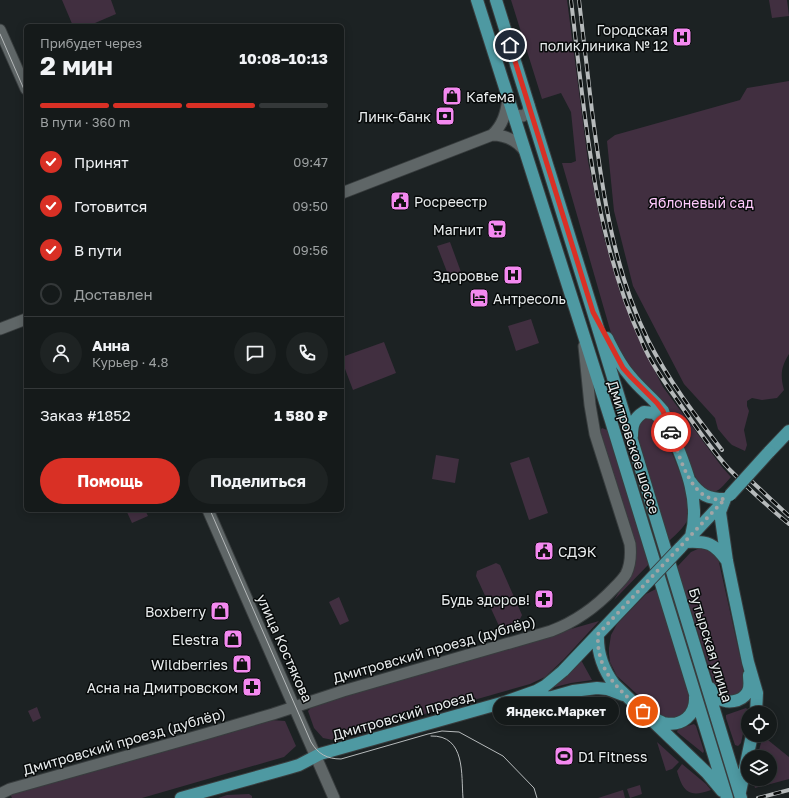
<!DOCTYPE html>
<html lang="ru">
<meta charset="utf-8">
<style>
:root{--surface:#151a1a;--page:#1e2323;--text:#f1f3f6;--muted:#9da1a2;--line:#343839;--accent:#d93025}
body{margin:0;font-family:"Golos Text",sans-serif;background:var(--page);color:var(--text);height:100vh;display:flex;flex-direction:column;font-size:15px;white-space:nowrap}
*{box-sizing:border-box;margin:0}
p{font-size:13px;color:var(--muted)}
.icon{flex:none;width:22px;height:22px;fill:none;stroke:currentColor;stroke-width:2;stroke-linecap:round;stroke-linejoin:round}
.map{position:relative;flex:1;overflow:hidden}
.side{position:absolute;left:24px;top:24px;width:320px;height:488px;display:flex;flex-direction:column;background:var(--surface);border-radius:6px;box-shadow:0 2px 10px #0003,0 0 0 1px var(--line)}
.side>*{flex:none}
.fabs{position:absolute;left:741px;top:706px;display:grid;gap:8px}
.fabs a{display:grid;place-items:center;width:36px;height:36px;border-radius:50%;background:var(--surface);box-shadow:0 2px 10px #0003,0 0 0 1px var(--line);font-size:20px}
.pin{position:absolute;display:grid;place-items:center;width:34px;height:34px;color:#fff;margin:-17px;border:2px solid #fff;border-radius:50%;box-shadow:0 1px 4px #0007}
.courier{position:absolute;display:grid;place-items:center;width:40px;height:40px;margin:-20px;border:3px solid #d93025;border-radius:50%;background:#fff;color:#222;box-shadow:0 1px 5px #0007}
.bubble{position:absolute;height:28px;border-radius:14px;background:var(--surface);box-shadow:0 2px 10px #0003,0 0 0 1px var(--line);font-size:13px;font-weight:700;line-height:28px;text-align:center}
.headline em{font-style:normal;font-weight:700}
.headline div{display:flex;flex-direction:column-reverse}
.headline{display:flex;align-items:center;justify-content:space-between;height:68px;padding:0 16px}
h1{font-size:26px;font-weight:700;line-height:30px}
.bar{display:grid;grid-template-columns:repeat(4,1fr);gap:6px 4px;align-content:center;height:48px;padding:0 16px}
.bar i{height:5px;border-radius:3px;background:var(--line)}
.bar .selected{background:var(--accent)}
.bar p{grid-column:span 4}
.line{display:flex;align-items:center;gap:10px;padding:0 16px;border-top:1px solid var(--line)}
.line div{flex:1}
.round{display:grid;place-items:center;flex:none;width:42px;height:42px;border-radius:21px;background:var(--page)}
ol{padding:0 16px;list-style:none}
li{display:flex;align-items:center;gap:12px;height:44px}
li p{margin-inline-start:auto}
li .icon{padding:4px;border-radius:50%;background:var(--accent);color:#fff;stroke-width:4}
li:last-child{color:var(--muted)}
li i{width:22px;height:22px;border:2px solid var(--line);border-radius:50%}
.cta{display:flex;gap:8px;margin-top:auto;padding:8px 16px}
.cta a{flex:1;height:46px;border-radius:24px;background:var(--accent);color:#fff;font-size:16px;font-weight:700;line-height:46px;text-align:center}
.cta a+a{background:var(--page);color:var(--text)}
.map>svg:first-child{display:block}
</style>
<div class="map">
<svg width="789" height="798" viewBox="0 0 789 798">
<rect width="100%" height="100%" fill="#1c2223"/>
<path fill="#412f40" d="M62,0H111L116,14L88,26H73Z
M511,0H567L588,161L603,234L620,292L640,342L663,387L722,467L731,477C720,489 715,499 699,486L670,413L633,370L619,350L611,333L562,163H571L576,161L571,112L561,93L542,99Z
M769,0H787L789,16L772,18Z
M789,81V354C781,367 780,375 784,390L777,398L762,400L752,398L747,401V406L749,411L744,430L747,445L745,451L732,445L728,441L718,429L715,418L684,384L633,286L614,211L607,141L615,135L740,100L747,88Z
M450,242L461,272L449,277L437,246Z
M531,319L539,343L516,351L508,326Z
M384,342L396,373L353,390L342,361V357Z
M644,416L658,421C668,445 691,490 689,514C688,525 676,534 669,541L636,431Z
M602,428L607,430L649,564L614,600L633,570L599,432Z
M436,455L459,459L455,483L432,479Z
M529,457L548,513L529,520L510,463Z
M126,510H145L148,516L132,523Z
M702,547H706L718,558L746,683L738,696L721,695L715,687L677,567L691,552Z
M496,563L500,565L522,615L520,619L503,628L499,626L476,576L477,571Z
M656,589L689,695L690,702L684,714L671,719L660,715L617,676L610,662L609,654V648L611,635L617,624L646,594Z
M339,597L349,621L340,625L329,602Z
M599,621L564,659L545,677L530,684L333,740L323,738L314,728L308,711L316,702Z
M581,660L592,680L571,683L551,688L556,685Z
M37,707L41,718L33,722L28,711Z
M746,708L748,710L747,714L741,743L738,746L735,745L726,718V715Z
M271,720L285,721L296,746L284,757L142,798H12L10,794Z
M694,724L696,726L704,751L703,753L677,732L678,729Z
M763,736L789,757V779L755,788L753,779H770V757H757Z
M657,742L679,762L672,769L666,771Z
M682,764L706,784L711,790C689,798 683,792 677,771Z
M640,785L642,794L630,798L627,789Z
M623,790L625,798H598Z
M249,794L252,796V798H218L227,795Z"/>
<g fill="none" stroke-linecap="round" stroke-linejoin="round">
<defs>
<path id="minor" d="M0,30L26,89
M512,110L515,115L523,116L528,112L529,105
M492,135C505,135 515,139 524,150
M342,193L492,135C503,125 506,113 508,99
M0,329L26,319
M208,510L334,798
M0,794L10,789L205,734L273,714L343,691L551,631C575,622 596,607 614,588C618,584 623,579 626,574C631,564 631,554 630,544L595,434L590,405L584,346"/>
<path id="major" d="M477,0L611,421L727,798
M496,0L593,312L741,798
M607,338C614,352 620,365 630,376C640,389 653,398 663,411C677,450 703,493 691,536
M632,436C632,425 634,418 644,412L654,413L665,422
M769,452L789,431
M690,481C700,495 708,499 725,499
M725,499L720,512L727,561L748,662L757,693L756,713
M686,542C708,541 714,543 727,561
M680,548L723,502
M598,634C597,654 603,669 614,684L707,773L722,791
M710,688C712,692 715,696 718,698C727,704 741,702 747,693C751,688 749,681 749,675
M526,699L552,697L573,691L597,688L607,689L623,695
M652,717C656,719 660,722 664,723C682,727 696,715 695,697
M740,792L752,735
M181,798L289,768L299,765L320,754L505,702L536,691L545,686L563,671L643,587"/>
</defs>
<use href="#minor" stroke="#383d3e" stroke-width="13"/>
<use href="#major" stroke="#383d3e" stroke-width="14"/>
<use href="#minor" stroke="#5f6667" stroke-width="11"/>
<use href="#major" stroke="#4e99a2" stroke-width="12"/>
<path stroke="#b6babb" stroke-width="1" d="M0,34L26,94
M210,510L311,742C318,754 327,759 341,759L428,734L442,731L459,732L503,756L534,788L537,798
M431,736C466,735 461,775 463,798"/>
<defs>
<path id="rail" d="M571,0C585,115 593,235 642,342C651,364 666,384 680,404C695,426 711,449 729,469C748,488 768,507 789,524
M579,0C583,37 588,74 592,111C602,189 613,269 648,340C668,380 695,415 722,450
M748,478L789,516
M758,798L789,790"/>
</defs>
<use href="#rail" stroke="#b6babb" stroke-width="4"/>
<use href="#rail" stroke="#080b0b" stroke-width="2.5" stroke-dasharray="8" stroke-linecap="butt"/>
<defs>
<path id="major-bridge" d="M730,495L769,452
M643,587L680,548"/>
</defs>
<use href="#major-bridge" stroke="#383d3e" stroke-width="14" stroke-linecap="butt"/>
<use href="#major-bridge" stroke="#4e99a2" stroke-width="12"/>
</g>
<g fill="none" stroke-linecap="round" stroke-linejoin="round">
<path stroke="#a1a5a6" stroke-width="4" stroke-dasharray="0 7.2" d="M643,711C618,689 596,671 598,634L725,499C720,499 715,500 710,498C688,491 678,452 671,432"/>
<path stroke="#d93025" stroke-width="5" d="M510,45L593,312L623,368L631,377L657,403L663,411L671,432"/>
</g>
<defs>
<symbol id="hospital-square" viewBox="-11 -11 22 22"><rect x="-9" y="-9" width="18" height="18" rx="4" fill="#f489f0" stroke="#080b0b"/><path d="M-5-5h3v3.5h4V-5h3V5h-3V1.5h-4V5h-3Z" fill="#111"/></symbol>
<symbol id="shop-square" viewBox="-11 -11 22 22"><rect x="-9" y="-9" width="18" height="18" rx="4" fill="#f489f0" stroke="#080b0b"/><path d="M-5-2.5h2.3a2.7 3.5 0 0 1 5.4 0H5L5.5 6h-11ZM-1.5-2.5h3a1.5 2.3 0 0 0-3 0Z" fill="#111"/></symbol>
<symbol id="bank-square" viewBox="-11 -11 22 22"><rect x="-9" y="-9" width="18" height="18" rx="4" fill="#f489f0" stroke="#080b0b"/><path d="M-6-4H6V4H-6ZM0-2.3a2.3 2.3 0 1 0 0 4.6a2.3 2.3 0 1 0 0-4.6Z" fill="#111"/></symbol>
<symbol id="civic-square" viewBox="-11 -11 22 22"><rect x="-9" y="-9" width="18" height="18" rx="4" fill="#f489f0" stroke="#080b0b"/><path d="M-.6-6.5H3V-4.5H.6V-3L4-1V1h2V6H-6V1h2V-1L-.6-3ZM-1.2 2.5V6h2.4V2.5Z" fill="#111"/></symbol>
<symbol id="supermarket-square" viewBox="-11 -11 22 22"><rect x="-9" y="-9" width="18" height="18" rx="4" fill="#f489f0" stroke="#080b0b"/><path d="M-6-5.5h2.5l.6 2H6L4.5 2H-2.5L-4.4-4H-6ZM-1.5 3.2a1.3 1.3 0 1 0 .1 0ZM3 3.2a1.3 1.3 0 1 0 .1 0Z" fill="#111"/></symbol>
<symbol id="hotel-square" viewBox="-11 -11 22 22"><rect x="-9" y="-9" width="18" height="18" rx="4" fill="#f489f0" stroke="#080b0b"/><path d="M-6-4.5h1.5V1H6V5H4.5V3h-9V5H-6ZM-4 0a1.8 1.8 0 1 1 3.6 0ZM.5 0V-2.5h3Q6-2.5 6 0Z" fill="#111"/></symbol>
<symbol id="pharmacy-square" viewBox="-11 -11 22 22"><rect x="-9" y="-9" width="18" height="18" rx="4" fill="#f489f0" stroke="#080b0b"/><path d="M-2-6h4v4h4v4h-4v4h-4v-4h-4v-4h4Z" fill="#111"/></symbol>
<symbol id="stadium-square" viewBox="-11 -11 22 22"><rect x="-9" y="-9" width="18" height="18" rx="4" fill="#f489f0" stroke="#080b0b"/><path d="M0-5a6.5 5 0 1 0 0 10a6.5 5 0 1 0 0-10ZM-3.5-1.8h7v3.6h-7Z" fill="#111"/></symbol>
</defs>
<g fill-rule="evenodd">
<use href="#hospital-square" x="671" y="26" width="22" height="22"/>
<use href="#shop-square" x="441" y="85" width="22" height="22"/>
<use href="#bank-square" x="434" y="105" width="22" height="22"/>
<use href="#civic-square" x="389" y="190" width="22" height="22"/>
<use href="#supermarket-square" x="486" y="218" width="22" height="22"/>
<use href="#hospital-square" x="502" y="264" width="22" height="22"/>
<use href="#hotel-square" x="468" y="287" width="22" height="22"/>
<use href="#civic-square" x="533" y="540" width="22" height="22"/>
<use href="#pharmacy-square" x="533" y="588" width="22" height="22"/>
<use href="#shop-square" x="209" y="600" width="22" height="22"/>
<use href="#shop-square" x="222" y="628" width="22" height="22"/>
<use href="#shop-square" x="231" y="653" width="22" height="22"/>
<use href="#pharmacy-square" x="241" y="676" width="22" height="22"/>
<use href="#stadium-square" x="553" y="745" width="22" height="22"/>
</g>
<g text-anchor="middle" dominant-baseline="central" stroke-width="3" stroke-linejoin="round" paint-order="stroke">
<g font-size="14" fill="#e8eced" stroke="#080b0b" text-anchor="end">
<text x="668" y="29">Городская<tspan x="668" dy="16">поликлиника № 12</tspan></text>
<text x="466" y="96" text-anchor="start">Каfема</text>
<text x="431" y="116">Линк-банк</text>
<text x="414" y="201" text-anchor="start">Росреестр</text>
<text x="483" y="229">Магнит</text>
<text x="499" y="275">Здоровье</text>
<text x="493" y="298" text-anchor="start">Антресоль</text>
<text x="558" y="551" text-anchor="start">СДЭК</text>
<text x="530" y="599">Будь здоров!</text>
<text x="206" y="611">Boxberry</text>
<text x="219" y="639">Elestra</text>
<text x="228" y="664">Wildberries</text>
<text x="238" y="687">Асна на Дмитровском</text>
<text x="578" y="756" text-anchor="start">D1 Fitness</text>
</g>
<g font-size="14" fill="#ffc9fc" stroke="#080b0b">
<text x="701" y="202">Яблоневый сад</text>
</g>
<g font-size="14" fill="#e8eced" stroke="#080b0b">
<text transform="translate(634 447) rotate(72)">Дмитровское шоссе</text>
<text transform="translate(711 645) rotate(73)">Бутырская улица</text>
<text transform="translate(285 648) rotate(66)">улица Костякова</text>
<text transform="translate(434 649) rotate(-16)">Дмитровский проезд (дублёр)</text>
<text transform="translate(403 715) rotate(-16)">Дмитровский проезд</text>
<text transform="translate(124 741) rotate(-16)">Дмитровский проезд (дублёр)</text>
</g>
</g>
</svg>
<div class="fabs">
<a><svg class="icon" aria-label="locate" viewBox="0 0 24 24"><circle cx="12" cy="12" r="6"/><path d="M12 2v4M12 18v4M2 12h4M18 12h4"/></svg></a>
<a><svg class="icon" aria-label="layers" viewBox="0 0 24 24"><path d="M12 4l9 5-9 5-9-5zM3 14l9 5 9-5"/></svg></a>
</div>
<div class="pin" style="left:643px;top:711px;background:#ea580c"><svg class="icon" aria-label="bag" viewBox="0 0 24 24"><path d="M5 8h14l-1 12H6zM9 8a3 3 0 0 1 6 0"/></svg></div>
<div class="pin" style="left:510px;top:45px;background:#1f2937"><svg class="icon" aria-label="home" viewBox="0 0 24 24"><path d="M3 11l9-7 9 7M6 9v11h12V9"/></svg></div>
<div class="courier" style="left:671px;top:432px"><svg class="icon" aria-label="car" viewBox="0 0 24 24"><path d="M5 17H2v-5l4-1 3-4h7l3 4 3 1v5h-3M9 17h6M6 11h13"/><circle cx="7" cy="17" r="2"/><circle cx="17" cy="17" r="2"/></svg></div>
<div class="bubble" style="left:493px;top:697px;width:126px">Яндекс.Маркет</div>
<section class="side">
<div class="headline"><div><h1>2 мин</h1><p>Прибудет через</p></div><em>10:08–10:13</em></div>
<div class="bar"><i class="selected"></i><i class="selected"></i><i class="selected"></i><i></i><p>В пути · 360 m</p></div>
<ol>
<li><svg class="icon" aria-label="check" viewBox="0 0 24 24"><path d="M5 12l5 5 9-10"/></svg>Принят<p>09:47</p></li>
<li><svg class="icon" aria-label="check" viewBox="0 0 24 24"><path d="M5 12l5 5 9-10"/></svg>Готовится<p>09:50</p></li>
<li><svg class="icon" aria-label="check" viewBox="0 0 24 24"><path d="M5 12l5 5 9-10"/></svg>В пути<p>09:56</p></li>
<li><i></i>Доставлен</li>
</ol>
<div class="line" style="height:72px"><a class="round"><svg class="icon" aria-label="person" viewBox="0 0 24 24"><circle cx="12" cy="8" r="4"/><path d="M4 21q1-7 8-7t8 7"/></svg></a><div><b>Анна</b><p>Курьер · 4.8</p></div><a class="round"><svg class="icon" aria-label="chat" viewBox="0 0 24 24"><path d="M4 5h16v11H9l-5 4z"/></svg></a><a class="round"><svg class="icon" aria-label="phone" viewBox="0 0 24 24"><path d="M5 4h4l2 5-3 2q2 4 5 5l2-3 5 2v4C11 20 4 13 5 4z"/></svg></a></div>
<div class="line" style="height:52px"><div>Заказ #1852</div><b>1 580 ₽</b></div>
<div class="cta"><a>Помощь</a><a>Поделиться</a></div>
</section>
</div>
